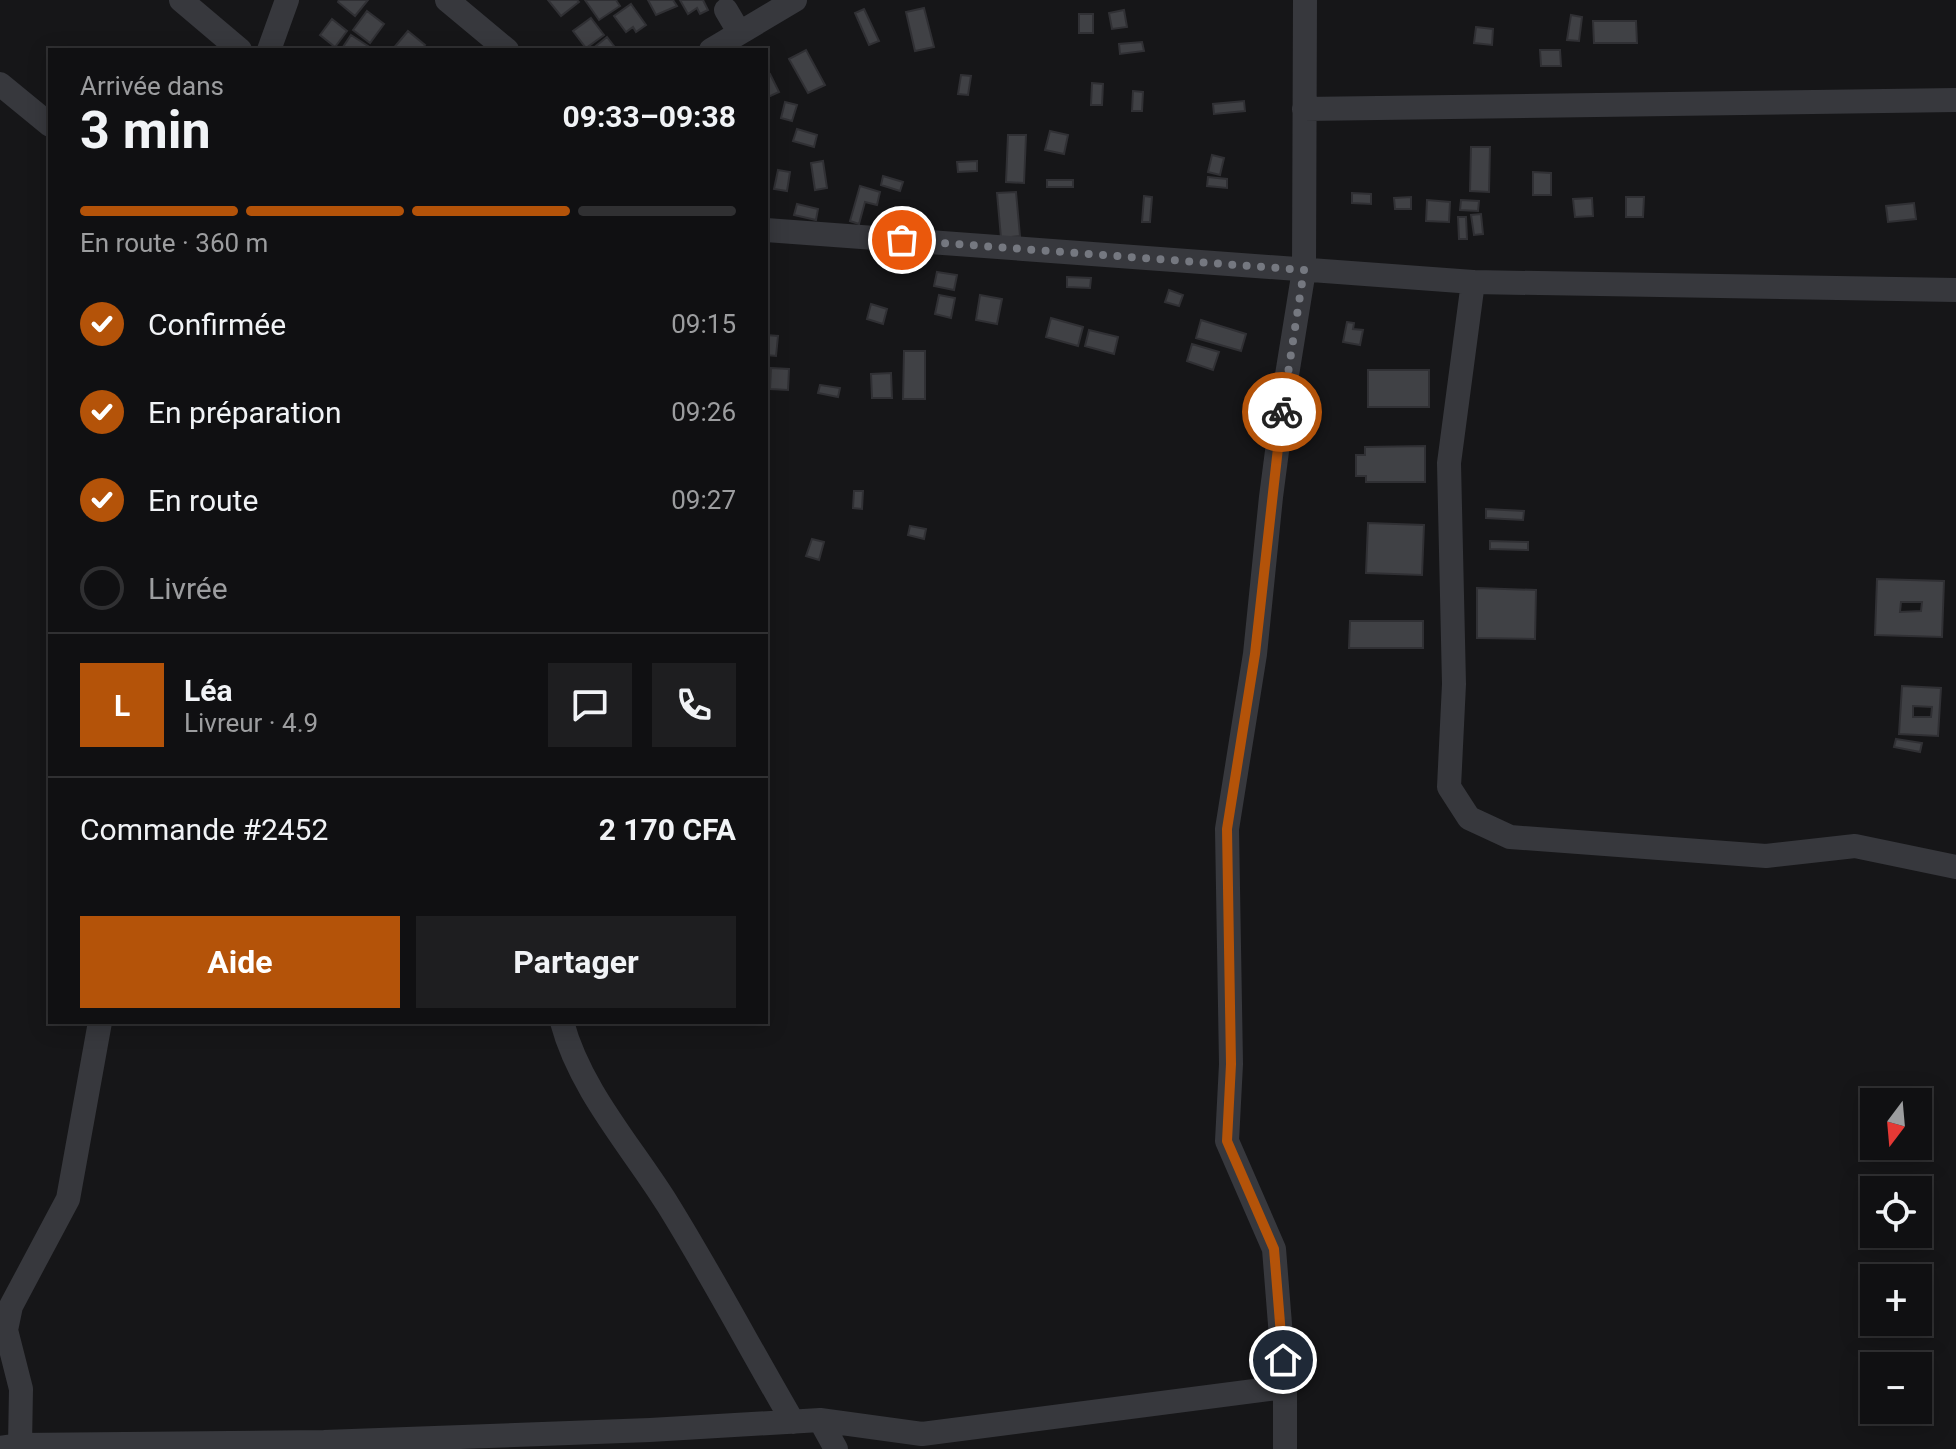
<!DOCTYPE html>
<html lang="fr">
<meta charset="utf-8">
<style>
:root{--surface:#101012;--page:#1e1e20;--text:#f1f3f6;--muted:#9c9d9f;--line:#303032;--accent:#b45309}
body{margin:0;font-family:Roboto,sans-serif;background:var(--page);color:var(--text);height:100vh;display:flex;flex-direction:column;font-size:30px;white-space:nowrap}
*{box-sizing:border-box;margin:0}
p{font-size:26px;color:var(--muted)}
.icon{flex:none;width:44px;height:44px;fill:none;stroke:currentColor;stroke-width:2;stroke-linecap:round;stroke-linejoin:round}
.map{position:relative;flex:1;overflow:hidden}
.drawer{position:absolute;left:48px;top:48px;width:720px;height:976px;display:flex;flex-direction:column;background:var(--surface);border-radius:0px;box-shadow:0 4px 20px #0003,0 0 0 2px var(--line)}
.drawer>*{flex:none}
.needle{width:52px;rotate:196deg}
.tools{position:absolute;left:1860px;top:1088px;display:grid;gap:16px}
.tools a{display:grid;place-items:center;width:72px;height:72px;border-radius:0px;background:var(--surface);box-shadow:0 4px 20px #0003,0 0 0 2px var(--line);font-size:40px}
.pin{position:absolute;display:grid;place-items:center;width:68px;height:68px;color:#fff;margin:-34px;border:4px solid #fff;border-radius:50%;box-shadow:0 2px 8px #0007}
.courier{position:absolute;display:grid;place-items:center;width:80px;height:80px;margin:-40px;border:6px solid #b45309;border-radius:50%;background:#fff;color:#222;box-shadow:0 2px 10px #0007}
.summary em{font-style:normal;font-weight:700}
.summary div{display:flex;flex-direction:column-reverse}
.summary{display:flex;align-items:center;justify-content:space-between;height:136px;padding:0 32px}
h1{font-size:52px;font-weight:700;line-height:60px}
.bar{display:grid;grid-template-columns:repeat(4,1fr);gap:12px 8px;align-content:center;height:96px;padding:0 32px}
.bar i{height:10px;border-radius:6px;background:var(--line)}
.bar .current{background:var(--accent)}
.bar p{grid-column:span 4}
.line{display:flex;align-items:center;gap:20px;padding:0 32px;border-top:2px solid var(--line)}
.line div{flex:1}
.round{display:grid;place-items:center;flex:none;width:84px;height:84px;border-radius:0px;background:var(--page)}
ol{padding:0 32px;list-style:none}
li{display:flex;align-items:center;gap:24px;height:88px}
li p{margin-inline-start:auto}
li .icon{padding:8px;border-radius:50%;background:var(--accent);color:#fff;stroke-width:4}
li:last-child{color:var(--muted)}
li i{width:44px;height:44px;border:4px solid var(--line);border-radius:50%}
.primary-button{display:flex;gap:16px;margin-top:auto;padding:16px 32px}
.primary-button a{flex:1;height:92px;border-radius:0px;background:var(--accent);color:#fff;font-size:32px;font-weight:700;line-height:92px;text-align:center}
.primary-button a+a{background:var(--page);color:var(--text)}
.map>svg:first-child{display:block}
</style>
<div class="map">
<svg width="1956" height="1449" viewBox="0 0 1956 1449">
<rect width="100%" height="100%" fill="#161618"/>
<path fill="#404145" stroke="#303034" stroke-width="2" fill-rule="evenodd" d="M339,0H368L355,16L338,2Z
M548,0H577L579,2L561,16Z
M585,0H616L620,6L599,20Z
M648,0H673L677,6L656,15Z
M680,0H703L708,10L700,14L697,8L688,14Z
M631,4L646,25L636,32L633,27L626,32L614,16Z
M924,8L934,47L915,51L906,12Z
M864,9L879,41L869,45L855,13Z
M1124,10L1127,27L1112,29L1109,13Z
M367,11L384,24L370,43L353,30Z
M1079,14H1093V33H1079Z
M1571,15L1582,17L1579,41L1567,40Z
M591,18L604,35L586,48L573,31Z
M332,19L347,31L335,47L320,35Z
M1593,21H1636L1637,43H1594Z
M1476,27L1493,29L1492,45L1474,43Z
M408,31L425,45L421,50H392Z
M351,35L368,46L365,50H341Z
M607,37L617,50H591Z
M1142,42L1144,51L1120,54L1119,44Z
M806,50L825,85L808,93L789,59Z
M1540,50H1560L1561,66H1541Z
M770,74L779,92L766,98V76Z
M961,75L971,76L968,95L958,94Z
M1092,83L1103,84L1102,105H1091Z
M1133,91L1143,92L1142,111H1132Z
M1244,101L1245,111L1214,114L1213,104Z
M785,102L797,105L792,121L781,118Z
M797,129L817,135L814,147L793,141Z
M1050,131L1068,135L1064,154L1045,150Z
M1008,135H1026L1024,183L1006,182Z
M1471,147H1490L1489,192L1470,191Z
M1212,155L1224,158L1220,175L1208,172Z
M823,161L827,188L815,190L811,163Z
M977,161V171L958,172L957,162Z
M778,170L790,172L787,191L774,189Z
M1533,172L1551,173V195H1533Z
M883,176L903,182L900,191L881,185Z
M1208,177L1227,179V188L1207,186Z
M1047,180H1073V187H1047Z
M860,186L880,192L877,205L865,202L859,224L850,221Z
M1016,192L1020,236L1001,238L997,193Z
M1352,193L1371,194V204L1352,203Z
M1144,196L1152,197L1150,222H1142Z
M1411,197V209H1395L1394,198Z
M1626,197H1644L1643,217H1626Z
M1592,198L1593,216L1575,217L1573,199Z
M1427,200L1450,202L1449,222L1426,221Z
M1461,200L1479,201L1478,211L1460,210Z
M1914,203L1916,219L1888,222L1886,206Z
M797,204L818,209L816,220L794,215Z
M1481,214L1483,234L1474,235L1471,215Z
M1458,217H1466L1467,239H1459Z
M937,272L957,275L954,290L934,286Z
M1067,277L1091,278L1090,288L1067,287Z
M1169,290L1183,295L1179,306L1165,302Z
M939,295L955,298L951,318L935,314Z
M980,295L1002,299L997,324L976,320Z
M871,304L887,309L883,324L867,319Z
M1051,318L1083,327L1078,346L1046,337Z
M1201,320L1246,334L1241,351L1196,338Z
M1347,322L1354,323L1353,329L1363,330L1360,345L1343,342Z
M1089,330L1118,337L1114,354L1085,346Z
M766,335L778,336L776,356L766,355Z
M1192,344L1219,352L1213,370L1187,361Z
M904,351H925V399H903Z
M771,368L789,369L788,390L770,389Z
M1368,370H1429V407H1368Z
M891,373L892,398H872L871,374Z
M820,385L840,388L838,397L818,393Z
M1425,446V482H1366V476H1356V455H1365V447Z
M854,491H863L862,509L853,508Z
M1486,509L1524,511L1523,520L1486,518Z
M1368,523L1424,525L1422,575L1366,573Z
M910,526L926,529L924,539L908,535Z
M812,539L824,542L819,560L806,556Z
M1490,541L1528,542V550L1490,549Z
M1877,579L1944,581L1942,637L1875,635ZM1901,602H1922L1921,611L1900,612Z
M1477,588L1536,590L1535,639L1477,638Z
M1350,621H1423V648H1349Z
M1902,686L1941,688L1938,736L1899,734ZM1913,706L1932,707L1931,717H1913Z
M1896,739L1922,743L1920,752L1894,747Z"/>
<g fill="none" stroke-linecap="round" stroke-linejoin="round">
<path stroke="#37383d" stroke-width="24" d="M181,0L240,50
M447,0L507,50
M726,10L739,32
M269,50L287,0
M711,50L795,0
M0,84L50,125
M1304,109L1956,100
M766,230L1473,282L1956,290
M1473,282L1449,463L1454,684L1449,787L1469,818L1510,837L1766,856L1855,846L1956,867
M562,1022C580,1090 632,1147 668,1205C712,1276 751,1350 793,1422
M820,1420L836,1449
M20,1445L21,1389L6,1330L11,1306L68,1199L100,1022
M0,1448L20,1445L324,1442L650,1430L820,1420L922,1434L1285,1387
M1285,1449V1387L1274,1249L1227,1141L1231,1064L1227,829L1255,654L1271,497L1287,375L1304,270L1305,0"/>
</g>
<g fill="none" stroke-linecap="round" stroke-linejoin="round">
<path stroke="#757880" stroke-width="8" stroke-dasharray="0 14.4" d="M902,240L1304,270L1282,412"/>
<path stroke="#b45309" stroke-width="10" d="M1282,412L1255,654L1227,829L1231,1064L1227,1141L1274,1249L1283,1360"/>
</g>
</svg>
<div class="tools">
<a><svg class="needle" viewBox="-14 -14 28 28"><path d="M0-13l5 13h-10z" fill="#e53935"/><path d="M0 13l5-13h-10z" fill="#9c9d9f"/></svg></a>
<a><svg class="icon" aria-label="locate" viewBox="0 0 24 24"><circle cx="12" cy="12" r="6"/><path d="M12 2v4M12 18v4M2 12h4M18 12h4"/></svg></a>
<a>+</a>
<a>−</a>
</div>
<div class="pin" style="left:902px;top:240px;background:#ea580c"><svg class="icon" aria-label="bag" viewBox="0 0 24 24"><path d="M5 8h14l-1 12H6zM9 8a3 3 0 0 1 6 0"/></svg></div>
<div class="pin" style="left:1283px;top:1360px;background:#1f2937"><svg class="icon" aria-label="home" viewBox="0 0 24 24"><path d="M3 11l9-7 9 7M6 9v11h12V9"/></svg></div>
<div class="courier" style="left:1282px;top:412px"><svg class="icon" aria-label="bike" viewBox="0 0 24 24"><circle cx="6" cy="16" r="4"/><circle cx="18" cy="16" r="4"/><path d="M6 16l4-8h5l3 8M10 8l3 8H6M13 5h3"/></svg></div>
<section class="drawer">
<div class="summary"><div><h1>3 min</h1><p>Arrivée dans</p></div><em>09:33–09:38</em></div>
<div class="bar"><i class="current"></i><i class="current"></i><i class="current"></i><i></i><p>En route · 360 m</p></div>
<ol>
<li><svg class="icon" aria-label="check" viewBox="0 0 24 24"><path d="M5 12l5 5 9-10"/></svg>Confirmée<p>09:15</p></li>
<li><svg class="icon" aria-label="check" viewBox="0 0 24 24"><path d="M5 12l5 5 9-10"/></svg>En préparation<p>09:26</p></li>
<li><svg class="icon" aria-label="check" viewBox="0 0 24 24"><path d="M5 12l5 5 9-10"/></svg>En route<p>09:27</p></li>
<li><i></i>Livrée</li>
</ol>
<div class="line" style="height:144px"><b class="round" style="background:var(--accent);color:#fff">L</b><div><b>Léa</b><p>Livreur · 4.9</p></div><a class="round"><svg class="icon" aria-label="chat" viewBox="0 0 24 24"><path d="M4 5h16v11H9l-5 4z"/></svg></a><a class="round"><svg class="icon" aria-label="phone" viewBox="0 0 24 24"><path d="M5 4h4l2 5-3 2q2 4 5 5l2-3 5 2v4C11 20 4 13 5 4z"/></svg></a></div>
<div class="line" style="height:104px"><div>Commande #2452</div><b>2 170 CFA</b></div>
<div class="primary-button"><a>Aide</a><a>Partager</a></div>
</section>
</div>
